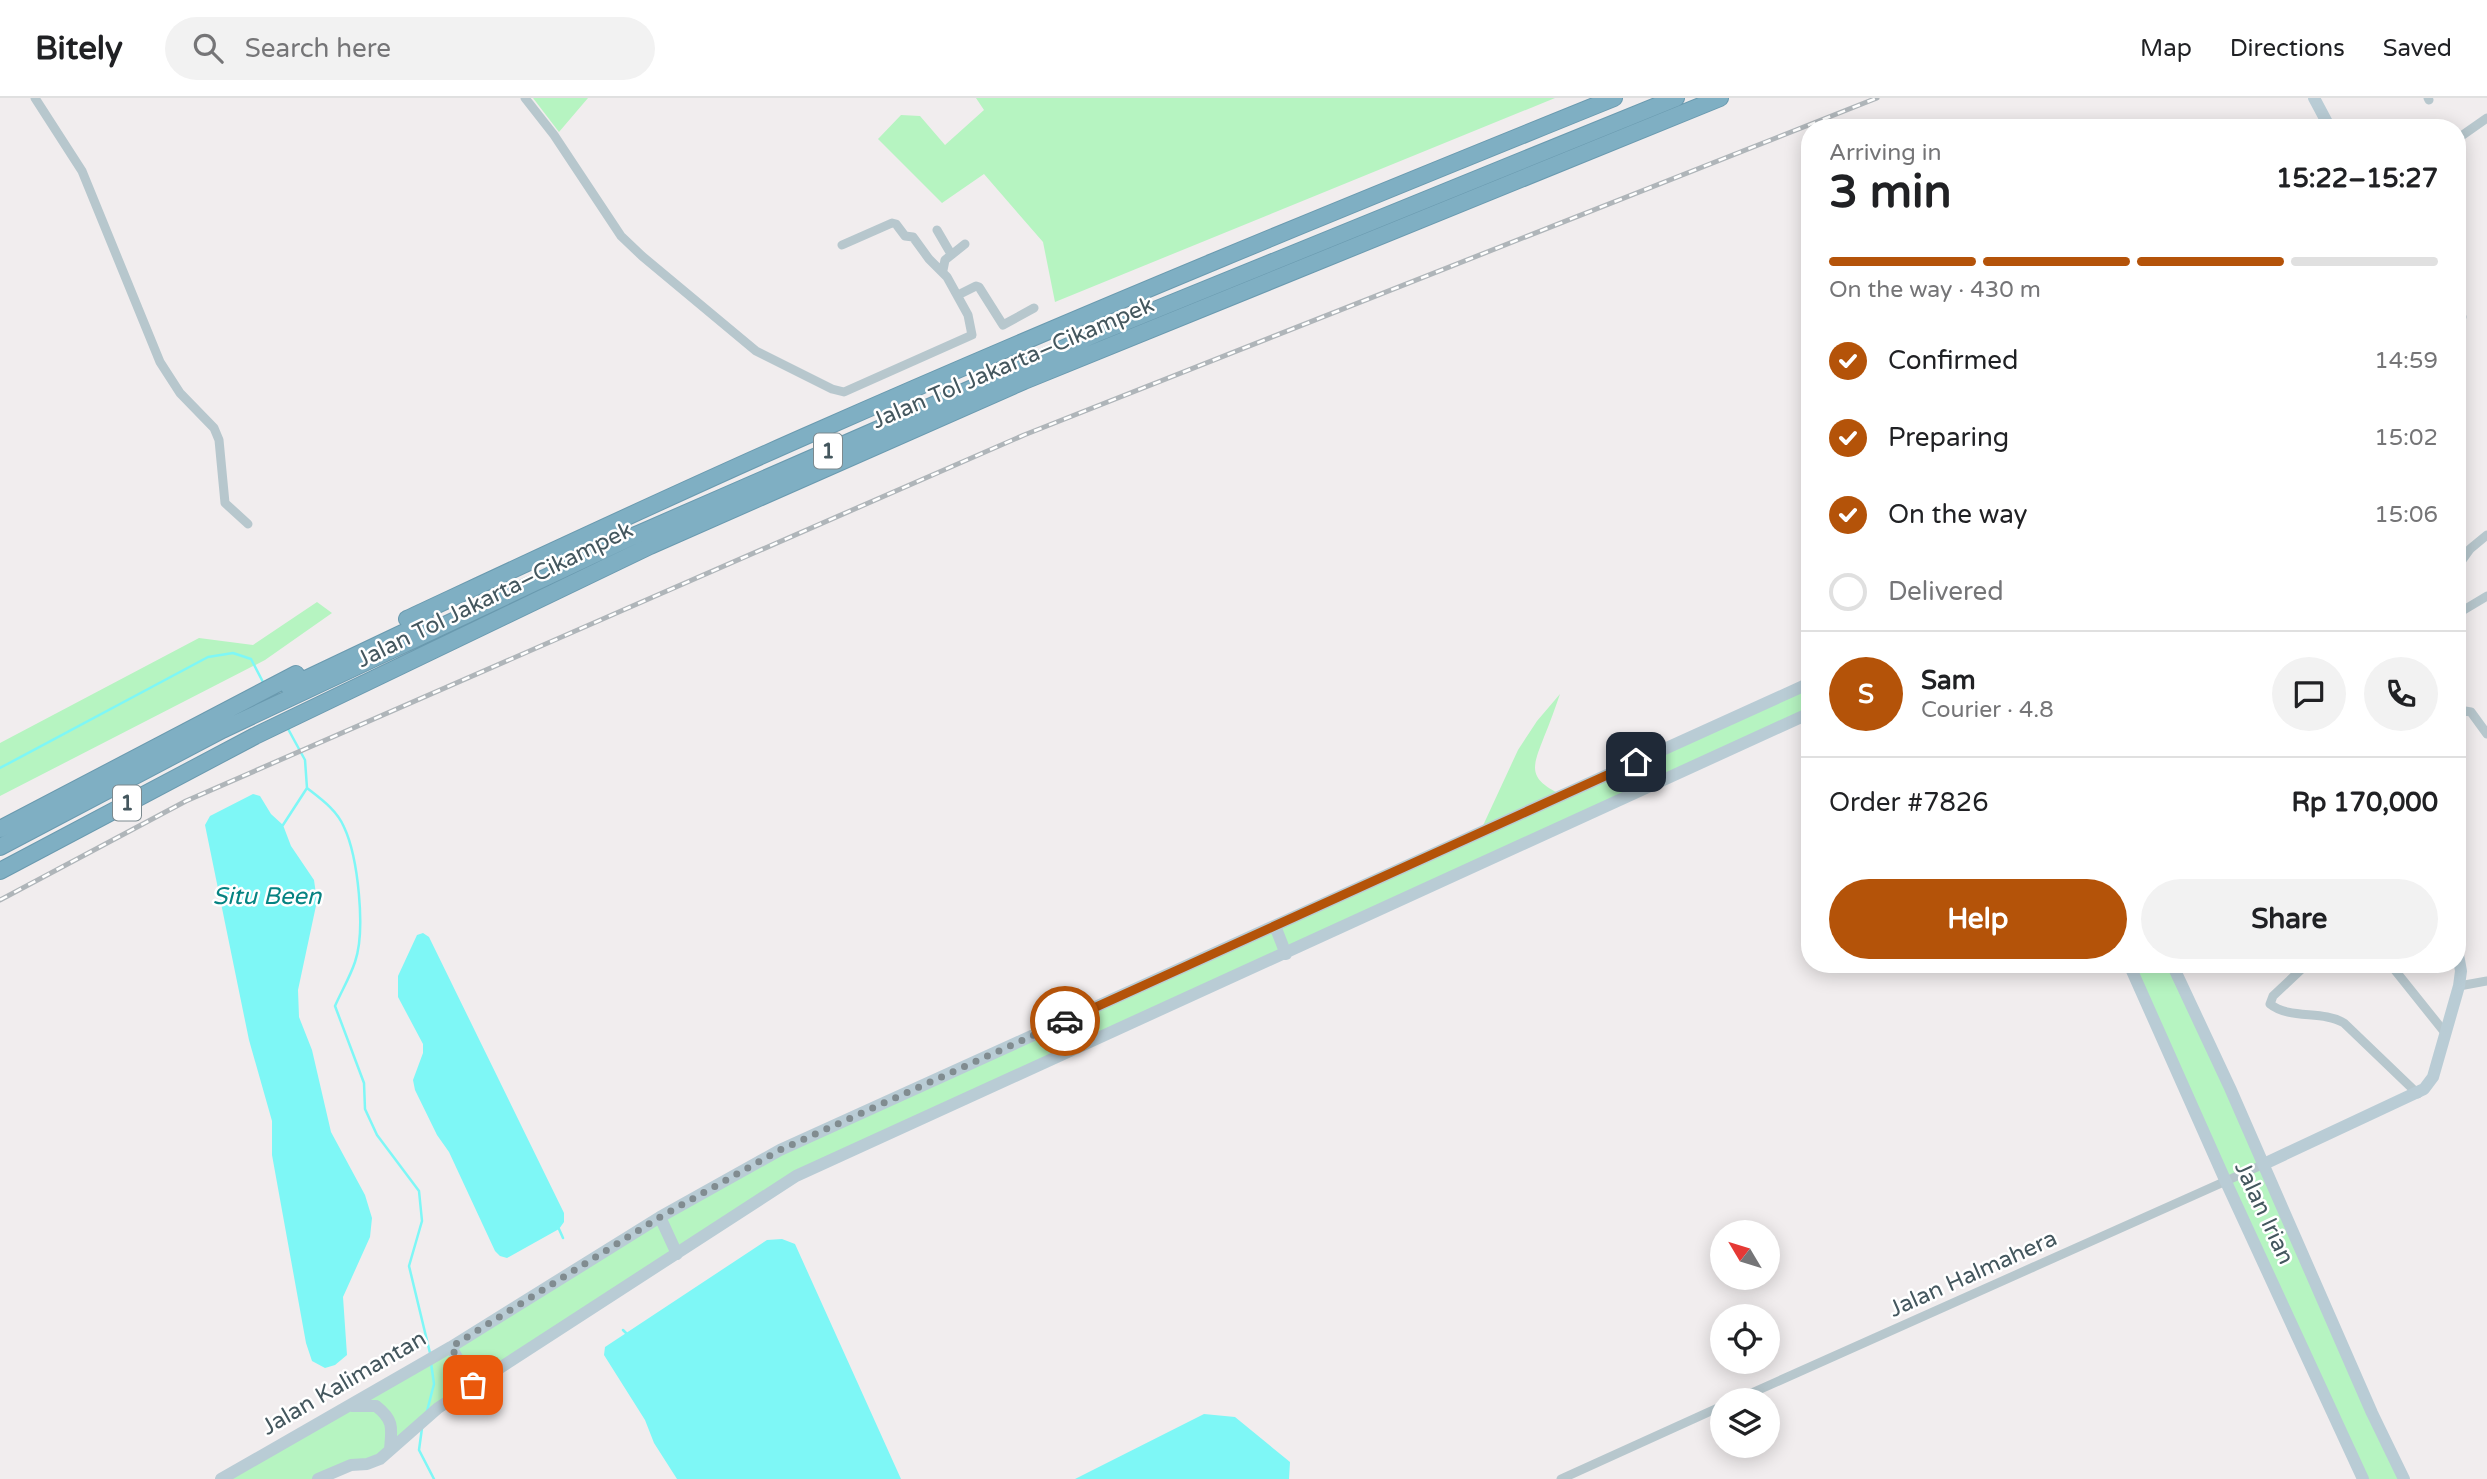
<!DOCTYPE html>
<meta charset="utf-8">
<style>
:root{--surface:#fff;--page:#f2f2f2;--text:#202124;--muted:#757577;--line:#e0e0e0;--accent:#b45309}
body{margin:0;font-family:"Varela Round",sans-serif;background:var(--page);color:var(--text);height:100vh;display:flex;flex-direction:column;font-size:26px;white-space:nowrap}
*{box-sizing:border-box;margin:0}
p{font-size:23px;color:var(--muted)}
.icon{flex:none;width:38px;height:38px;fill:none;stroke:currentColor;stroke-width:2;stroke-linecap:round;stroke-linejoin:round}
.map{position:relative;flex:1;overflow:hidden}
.details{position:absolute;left:1801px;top:21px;width:665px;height:854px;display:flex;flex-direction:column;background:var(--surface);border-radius:28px;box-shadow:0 4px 18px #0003}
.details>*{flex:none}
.needle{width:46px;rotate:308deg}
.fabs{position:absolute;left:1710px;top:1122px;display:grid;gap:14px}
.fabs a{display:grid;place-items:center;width:70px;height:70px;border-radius:50%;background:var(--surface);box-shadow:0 4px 18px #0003;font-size:35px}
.pin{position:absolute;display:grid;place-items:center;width:60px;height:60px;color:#fff;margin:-30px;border-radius:14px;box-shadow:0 4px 10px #0006}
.courier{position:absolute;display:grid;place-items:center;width:70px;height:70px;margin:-35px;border:5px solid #b45309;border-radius:50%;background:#fff;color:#222;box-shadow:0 2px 9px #0007}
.head em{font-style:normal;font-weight:700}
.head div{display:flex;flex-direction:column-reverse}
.head{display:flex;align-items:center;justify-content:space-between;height:119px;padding:0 28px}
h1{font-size:46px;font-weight:700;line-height:52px}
.bar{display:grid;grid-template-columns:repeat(4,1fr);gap:10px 7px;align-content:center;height:84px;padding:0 28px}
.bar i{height:9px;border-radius:5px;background:var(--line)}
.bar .active{background:var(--accent)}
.bar p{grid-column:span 4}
.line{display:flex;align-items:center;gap:18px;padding:0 28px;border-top:2px solid var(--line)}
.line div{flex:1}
.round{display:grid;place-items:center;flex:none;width:74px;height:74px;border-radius:37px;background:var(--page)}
ol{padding:0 28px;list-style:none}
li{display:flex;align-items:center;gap:21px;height:77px}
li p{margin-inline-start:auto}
li .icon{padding:7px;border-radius:50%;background:var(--accent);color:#fff;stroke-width:4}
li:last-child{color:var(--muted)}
li i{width:38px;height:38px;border:4px solid var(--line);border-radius:50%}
.primary-button{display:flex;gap:14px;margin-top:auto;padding:14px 28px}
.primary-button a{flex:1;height:80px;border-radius:42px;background:var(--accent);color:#fff;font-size:28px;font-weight:700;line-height:80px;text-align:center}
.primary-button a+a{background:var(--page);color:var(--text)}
header{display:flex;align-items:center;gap:42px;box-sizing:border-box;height:98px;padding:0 35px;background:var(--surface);border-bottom:2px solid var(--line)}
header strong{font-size:33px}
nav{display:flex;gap:38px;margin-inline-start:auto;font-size:24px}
.search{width:490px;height:63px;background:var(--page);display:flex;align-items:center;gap:18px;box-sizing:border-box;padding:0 24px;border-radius:38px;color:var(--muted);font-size:26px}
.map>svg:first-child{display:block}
</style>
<header>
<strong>Bitely</strong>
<div class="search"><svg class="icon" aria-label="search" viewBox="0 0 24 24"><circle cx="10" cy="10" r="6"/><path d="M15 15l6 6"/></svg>Search here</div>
<nav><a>Map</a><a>Directions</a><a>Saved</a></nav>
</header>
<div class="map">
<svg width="2487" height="1381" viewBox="0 0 2487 1381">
<rect width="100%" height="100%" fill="#f1edee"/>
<path fill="#b6f4c1" d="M533,0H588L559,34Z
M976,0H1555L1055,204L1043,144L984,76L942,105L878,41L901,17L920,18L945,47L984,12Z
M317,504L332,515L265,562L0,698V645L199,540L253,547Z
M1809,585V615L796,1078L473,1287L390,1351L318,1381H226L780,1052L1480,734L1518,652L1537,623L1560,596C1555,610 1550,625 1544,639C1532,670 1527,680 1562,697Z
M2129,866H2172L2404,1381H2363Z"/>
<path fill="#7ef7f6" d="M253,696L260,698L271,716L283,727L291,748L314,782L317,803L298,892L299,919L312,952L331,1034L365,1097L372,1120L370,1139L343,1199L347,1257L335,1267L325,1270L312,1263L306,1245L272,1057V1023L249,942L205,727L210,718Z
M423,835L429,839L564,1115V1124L559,1131L507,1160L500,1158L495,1153L449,1054L437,1037L415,992L413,982L423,955V946L398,899V878L417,837Z
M782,1141L795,1146L901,1381H677L654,1345L645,1322L604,1257L605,1249L767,1142Z
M1204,1316L1235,1319L1290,1364L1289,1381H1075Z"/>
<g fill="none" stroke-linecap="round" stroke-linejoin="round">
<path stroke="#7ef7f6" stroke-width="2.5" d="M287,629L305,662L307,690C321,701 337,712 344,729C358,759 366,832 355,864C350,879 341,894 335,908L364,985L365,1011L377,1037L419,1093L422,1123L409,1168L430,1255
M0,670L208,559L233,555L251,561L264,586
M283,727L307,690
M559,1131L563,1140
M623,1232L626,1235
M427,1313L434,1286L431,1265
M422,1330L419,1352L434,1381"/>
<defs>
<path id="highway" d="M407,521C542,458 678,394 815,334C1080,217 1347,108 1614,0
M289,589L426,524
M0,731L296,576
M0,749L222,632L638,436L1103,233L1676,0
M0,773L255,638L650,448L1024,283L1720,0"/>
</defs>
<use href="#highway" stroke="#6a9aaf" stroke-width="18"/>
<path stroke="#b7c7cd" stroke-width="9" d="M35,0L82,73L160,264L180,295L214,330L219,342L225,405L248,426
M525,0L554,37L621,138L642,158L756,253L832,291L844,294L972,237L968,217L947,179L929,161L913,139L905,138L896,126L892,125L842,147
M2428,0L2429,2
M2457,41L2487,20
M937,132L951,156
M2457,163C2462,172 2463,183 2457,192
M943,172L945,162L965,146
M958,197L976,188L979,189L1003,227L1034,210
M2457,207L2462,219
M2457,469L2470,451L2487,437
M2457,516L2487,498
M2457,618L2465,613L2471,614L2487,636
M2307,866L2273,898L2270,906C2290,922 2322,912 2344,925L2418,996
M2390,866L2446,936
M2459,888L2487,883
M1736,1302L2264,1066
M1561,1381L1722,1308"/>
<path stroke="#b9ccd5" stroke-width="12" d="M2314,0L2330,30
M1275,828L1286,856
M2129,866L2226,1084L2363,1381
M2172,866L2230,990L2372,1315L2404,1381
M2264,1066L2424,991L2433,979L2459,888L2461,873L2457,851
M660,1119L677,1156
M451,1249L473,1287
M352,1308H376C394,1322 392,1330 390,1351
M221,1381L451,1249L660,1119L780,1052L1810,585
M318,1381L351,1367L367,1366L380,1361L438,1310L796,1078L1810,615"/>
<use href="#highway" stroke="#7fafc3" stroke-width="16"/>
<defs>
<path id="rail" d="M0,802L186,703L1024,337L1877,0"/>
</defs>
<use href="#rail" stroke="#afb5b9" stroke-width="5"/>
<use href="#rail" stroke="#fff" stroke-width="2.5" stroke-dasharray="8" stroke-linecap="butt"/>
</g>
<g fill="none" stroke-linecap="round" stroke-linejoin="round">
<path stroke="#818c90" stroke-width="7" stroke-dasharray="0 12.6" d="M473,1287L451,1249L660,1119L780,1052L1065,923"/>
<path stroke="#b45309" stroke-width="9" d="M1065,923L1636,664"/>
</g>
<g text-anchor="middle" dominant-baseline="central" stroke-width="5" stroke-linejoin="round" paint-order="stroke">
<g fill="#fff" stroke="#7c898e" stroke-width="2">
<rect x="814" y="335.5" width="28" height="35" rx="5"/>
<rect x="113" y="687.5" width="28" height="35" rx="5"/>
</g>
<g font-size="21" font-weight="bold" fill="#44575e">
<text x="828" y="353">1</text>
<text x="127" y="705">1</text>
</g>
<g font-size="23" fill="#44575e" stroke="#fff">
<text transform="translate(1013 265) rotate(-23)">Jalan Tol Jakarta–Cikampek</text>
<text transform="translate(495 497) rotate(-26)">Jalan Tol Jakarta–Cikampek</text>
<text transform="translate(2264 1115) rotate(65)">Jalan Irian</text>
<text transform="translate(1973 1176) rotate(-24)">Jalan Halmahera</text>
<text transform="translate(344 1285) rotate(-30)">Jalan Kalimantan</text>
</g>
<g font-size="24" font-style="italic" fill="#058382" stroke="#fff">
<text x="267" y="798">Situ Been</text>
</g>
</g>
</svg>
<div class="fabs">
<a><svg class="needle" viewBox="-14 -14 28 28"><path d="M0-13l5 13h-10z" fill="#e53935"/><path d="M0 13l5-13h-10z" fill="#757577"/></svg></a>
<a><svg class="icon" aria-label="locate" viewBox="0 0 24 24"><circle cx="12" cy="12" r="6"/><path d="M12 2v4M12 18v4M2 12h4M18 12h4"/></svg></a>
<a><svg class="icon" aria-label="layers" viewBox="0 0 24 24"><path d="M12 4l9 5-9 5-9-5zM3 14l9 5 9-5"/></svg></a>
</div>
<div class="pin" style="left:473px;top:1287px;background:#ea580c"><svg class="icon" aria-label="bag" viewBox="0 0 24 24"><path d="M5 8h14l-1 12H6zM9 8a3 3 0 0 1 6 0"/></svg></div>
<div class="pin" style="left:1636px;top:664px;background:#1f2937"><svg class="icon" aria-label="home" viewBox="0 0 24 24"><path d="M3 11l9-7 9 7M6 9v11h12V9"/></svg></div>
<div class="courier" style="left:1065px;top:923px"><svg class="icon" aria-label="car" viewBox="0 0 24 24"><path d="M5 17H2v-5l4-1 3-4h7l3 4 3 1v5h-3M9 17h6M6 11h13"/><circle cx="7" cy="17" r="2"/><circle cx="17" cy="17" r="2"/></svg></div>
<section class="details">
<div class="head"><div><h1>3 min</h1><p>Arriving in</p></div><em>15:22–15:27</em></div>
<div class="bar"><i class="active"></i><i class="active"></i><i class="active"></i><i></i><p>On the way · 430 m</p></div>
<ol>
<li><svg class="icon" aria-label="check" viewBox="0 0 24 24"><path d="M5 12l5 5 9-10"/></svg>Confirmed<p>14:59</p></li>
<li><svg class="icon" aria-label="check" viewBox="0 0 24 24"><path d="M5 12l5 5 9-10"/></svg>Preparing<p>15:02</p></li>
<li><svg class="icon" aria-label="check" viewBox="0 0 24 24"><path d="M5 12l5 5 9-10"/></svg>On the way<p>15:06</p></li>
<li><i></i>Delivered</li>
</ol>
<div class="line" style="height:126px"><b class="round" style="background:var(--accent);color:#fff">S</b><div><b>Sam</b><p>Courier · 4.8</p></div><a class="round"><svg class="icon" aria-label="chat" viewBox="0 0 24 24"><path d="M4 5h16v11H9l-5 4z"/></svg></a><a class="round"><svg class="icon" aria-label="phone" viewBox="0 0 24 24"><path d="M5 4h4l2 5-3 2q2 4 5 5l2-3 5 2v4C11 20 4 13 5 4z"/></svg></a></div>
<div class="line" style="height:91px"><div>Order #7826</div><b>Rp 170,000</b></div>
<div class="primary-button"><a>Help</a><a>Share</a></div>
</section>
</div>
